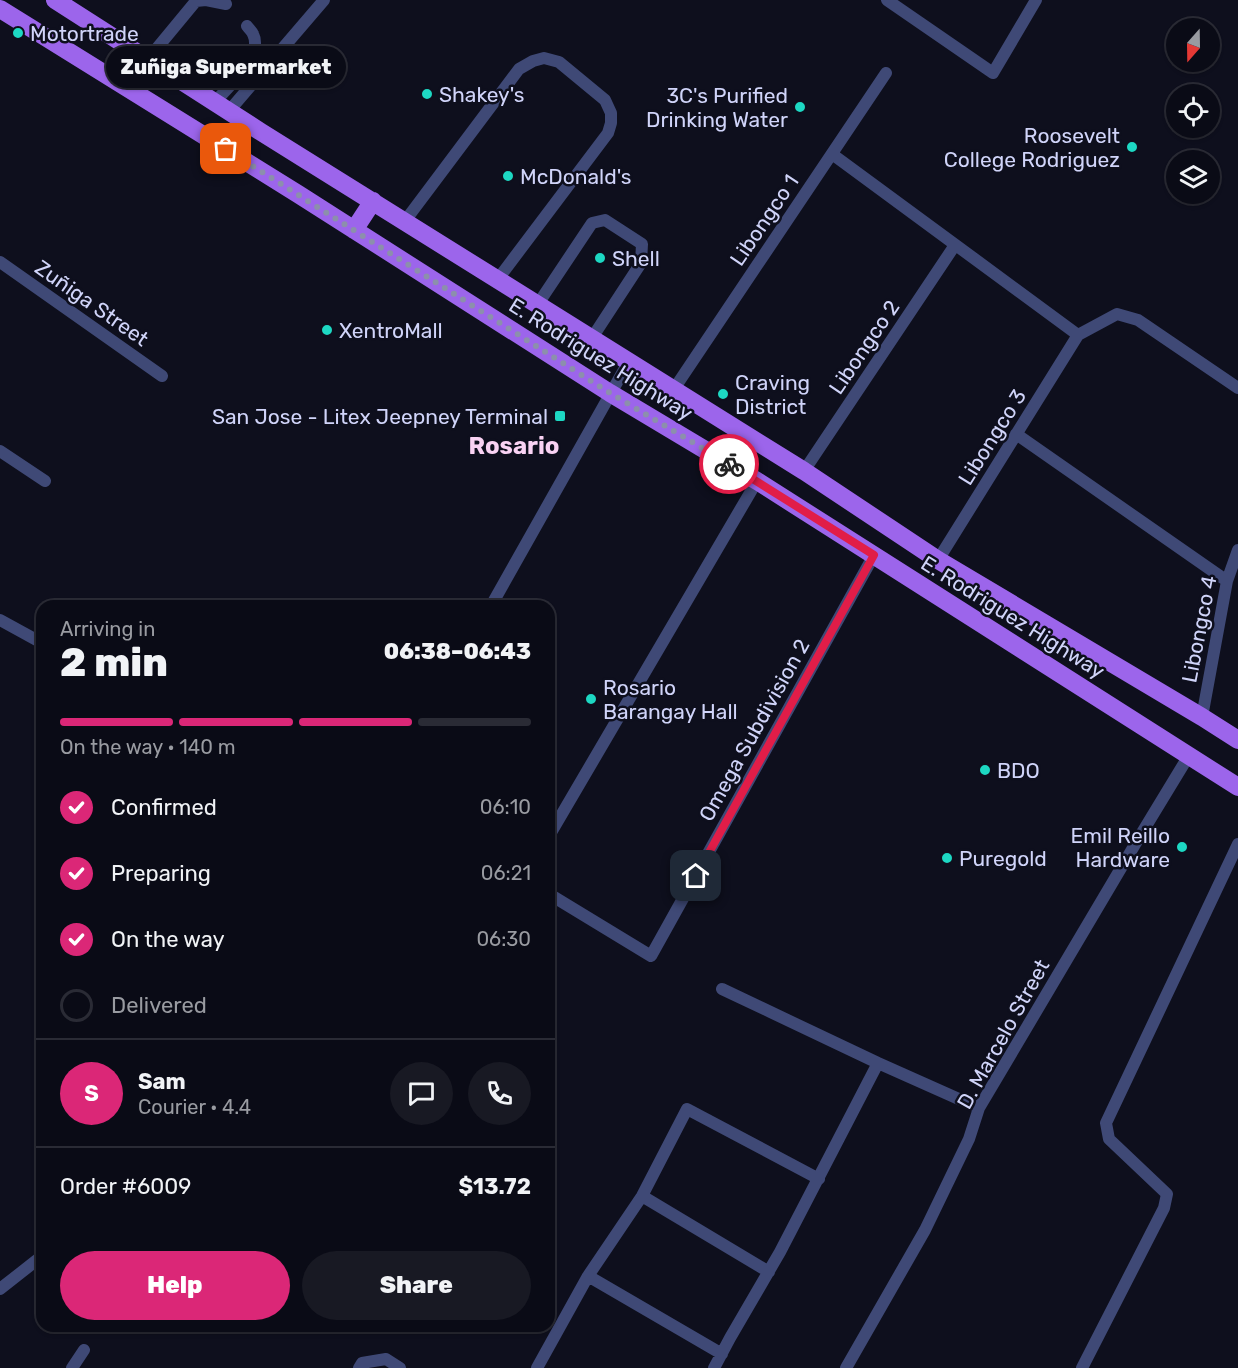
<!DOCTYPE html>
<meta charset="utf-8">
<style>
:root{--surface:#0a0b16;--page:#181923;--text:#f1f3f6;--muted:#999ba1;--line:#2a2b35;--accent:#db2777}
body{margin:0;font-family:Rubik,sans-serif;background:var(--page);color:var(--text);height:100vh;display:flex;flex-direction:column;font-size:22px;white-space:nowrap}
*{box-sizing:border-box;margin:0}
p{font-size:20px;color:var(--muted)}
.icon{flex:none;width:33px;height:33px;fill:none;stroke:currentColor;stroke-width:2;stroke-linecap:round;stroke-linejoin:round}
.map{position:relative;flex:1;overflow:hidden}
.sheet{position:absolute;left:36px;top:600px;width:519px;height:732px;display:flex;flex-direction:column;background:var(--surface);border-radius:18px;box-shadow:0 2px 4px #0004,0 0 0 2px var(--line)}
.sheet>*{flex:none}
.needle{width:39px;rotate:200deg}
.buttons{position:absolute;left:1166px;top:18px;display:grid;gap:12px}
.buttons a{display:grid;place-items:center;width:54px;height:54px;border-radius:50%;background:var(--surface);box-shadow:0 2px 4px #0004,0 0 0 2px var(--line);font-size:30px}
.pin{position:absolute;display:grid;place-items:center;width:51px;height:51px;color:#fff;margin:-26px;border-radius:12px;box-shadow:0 3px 9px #0006}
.courier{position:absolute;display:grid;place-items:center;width:60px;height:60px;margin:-30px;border:4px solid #e11d48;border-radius:50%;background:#fff;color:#222;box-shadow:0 2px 8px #0007}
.bubble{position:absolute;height:42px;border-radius:21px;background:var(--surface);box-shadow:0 2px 4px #0004,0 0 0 2px var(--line);font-size:20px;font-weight:800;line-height:42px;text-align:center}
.headline em{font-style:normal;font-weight:800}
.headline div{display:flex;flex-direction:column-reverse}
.headline{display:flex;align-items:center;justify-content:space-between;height:102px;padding:0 24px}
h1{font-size:39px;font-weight:800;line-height:45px}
.bar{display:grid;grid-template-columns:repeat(4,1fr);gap:9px 6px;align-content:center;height:72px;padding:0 24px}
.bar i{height:8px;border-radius:4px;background:var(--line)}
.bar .active{background:var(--accent)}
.bar p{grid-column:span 4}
.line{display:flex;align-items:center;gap:15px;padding:0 24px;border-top:2px solid var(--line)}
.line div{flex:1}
.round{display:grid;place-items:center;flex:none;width:63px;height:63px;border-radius:32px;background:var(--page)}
ol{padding:0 24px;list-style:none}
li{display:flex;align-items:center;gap:18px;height:66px}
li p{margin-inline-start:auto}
li .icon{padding:6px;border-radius:50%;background:var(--accent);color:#fff;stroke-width:4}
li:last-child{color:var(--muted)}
li i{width:33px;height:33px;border:3px solid var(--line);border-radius:50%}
.action{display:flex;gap:12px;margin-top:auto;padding:12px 24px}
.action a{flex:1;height:69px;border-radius:36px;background:var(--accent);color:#fff;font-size:24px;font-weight:800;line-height:69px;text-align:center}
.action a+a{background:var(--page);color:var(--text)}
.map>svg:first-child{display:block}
</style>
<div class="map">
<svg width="1238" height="1368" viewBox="0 0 1238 1368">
<rect width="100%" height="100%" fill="#0e0f1d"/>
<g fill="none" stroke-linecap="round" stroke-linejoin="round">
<path stroke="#3f4976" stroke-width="12" d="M148,59L196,1L206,0L226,4
M215,102C228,87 264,56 253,34C252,31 249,29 247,26
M405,221L519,69L533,61L544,58L559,62L605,100L611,113V123L608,133L498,279
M538,304L592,223L605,220L642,244L641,263L592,338"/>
<path stroke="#3f4976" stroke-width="12" d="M887,0L993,73L1036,0
M229,111L324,0
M832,154L1078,335
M0,262L162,376
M1078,335L1117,314L1138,320L1238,388
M674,389L886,73
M1016,434L1227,581
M0,451L45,481
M804,471L955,245
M938,560L1078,335
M491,606L629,361
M0,620L42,643
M1202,717L1227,581L1238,550
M549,836L757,481
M549,894L651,956L874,555
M722,989L878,1063L979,1108
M642,1196L769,1272
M588,1276L722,1354
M0,1289L42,1256
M72,1368L84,1350
M359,1368L362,1363L386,1359L400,1368
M537,1368L588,1276L642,1196L687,1109L819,1179
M714,1368L730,1338L780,1252L878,1063
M846,1368L925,1230L969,1139L979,1108L1140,836L1188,757
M1082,1368L1164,1208L1167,1194L1109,1139L1106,1123L1238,844"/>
<path stroke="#9c65eb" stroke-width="18" d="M55,0L261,132L804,471L938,560L1202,717L1238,740
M0,9L298,194L610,393L757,481L1238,787
M354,230L373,201"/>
</g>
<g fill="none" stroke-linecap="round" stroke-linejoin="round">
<path stroke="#8c8fac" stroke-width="6" stroke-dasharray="0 10.8" d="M226,149L610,393L729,464"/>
<path stroke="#e11d48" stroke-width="8" d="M696,876L874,555L729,464"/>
</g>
<g fill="#1dd8c3" stroke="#0e0f1d" stroke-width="2">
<circle cx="18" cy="33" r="6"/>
<circle cx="427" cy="94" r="6"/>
<circle cx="800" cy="107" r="6"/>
<circle cx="1132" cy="147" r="6"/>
<circle cx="508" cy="176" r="6"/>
<circle cx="600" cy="258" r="6"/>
<circle cx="327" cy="330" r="6"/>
<circle cx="723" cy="394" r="6"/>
<rect x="554" y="410" width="12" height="12" rx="3"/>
<circle cx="591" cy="699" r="6"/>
<circle cx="985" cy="770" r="6"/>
<circle cx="1182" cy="847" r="6"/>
<circle cx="947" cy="858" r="6"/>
</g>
<g text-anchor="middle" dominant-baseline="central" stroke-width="5" stroke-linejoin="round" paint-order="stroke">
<g font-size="21" fill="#d0d4f9" stroke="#0e0f1d" text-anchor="start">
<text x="30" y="33">Motortrade</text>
<text x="439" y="94">Shakey's</text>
<text x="788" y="95" text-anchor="end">3C's Purified<tspan x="788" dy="24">Drinking Water</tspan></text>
<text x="1120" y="135" text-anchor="end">Roosevelt<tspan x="1120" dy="24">College Rodriguez</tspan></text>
<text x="520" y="176">McDonald's</text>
<text x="612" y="258">Shell</text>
<text x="339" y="330">XentroMall</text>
<text x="735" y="382">Craving<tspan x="735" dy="24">District</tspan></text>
<text x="548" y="416" text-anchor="end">San Jose - Litex Jeepney Terminal</text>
<text x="603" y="687">Rosario<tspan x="603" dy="24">Barangay Hall</tspan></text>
<text x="997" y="770">BDO</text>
<text x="1170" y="835" text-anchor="end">Emil Reillo<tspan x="1170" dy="24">Hardware</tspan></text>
<text x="959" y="858">Puregold</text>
</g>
<g font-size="21" fill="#d0d4f9" stroke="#0e0f1d">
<text transform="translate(764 220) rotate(-56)">Libongco 1</text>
<text transform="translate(92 303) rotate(35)">Zuñiga Street</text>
<text transform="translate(864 347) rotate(-56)">Libongco 2</text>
<text transform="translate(601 359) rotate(32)">E. Rodriguez Highway</text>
<text transform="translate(992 437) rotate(-58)">Libongco 3</text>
<text transform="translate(1013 617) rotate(32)">E. Rodriguez Highway</text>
<text transform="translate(1199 629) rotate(-79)">Libongco 4</text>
<text transform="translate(754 730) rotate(-61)">Omega Subdivision 2</text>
<text transform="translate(1003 1034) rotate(-61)">D. Marcelo Street</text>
</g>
<g font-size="24" font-weight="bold" fill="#f9d2f3" stroke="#0e0f1d">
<text x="514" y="446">Rosario</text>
</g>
</g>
</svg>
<div class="buttons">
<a><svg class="needle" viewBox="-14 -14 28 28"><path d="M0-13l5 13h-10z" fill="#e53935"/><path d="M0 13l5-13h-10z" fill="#999ba1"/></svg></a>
<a><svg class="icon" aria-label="locate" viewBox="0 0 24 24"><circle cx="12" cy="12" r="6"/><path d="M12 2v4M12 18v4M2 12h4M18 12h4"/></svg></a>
<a><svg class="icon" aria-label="layers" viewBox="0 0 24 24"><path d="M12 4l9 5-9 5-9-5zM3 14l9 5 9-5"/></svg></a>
</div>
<div class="pin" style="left:226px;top:149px;background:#ea580c"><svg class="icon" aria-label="bag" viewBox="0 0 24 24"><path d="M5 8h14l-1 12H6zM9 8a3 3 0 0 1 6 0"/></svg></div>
<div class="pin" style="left:696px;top:876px;background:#1f2937"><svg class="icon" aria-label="home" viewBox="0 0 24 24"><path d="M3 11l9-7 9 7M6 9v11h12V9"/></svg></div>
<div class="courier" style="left:729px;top:464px"><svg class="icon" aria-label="bike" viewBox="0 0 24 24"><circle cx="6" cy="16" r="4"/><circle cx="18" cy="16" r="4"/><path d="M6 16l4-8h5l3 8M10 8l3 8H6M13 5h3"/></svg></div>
<div class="bubble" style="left:106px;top:46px;width:240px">Zuñiga Supermarket</div>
<section class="sheet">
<div class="headline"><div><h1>2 min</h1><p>Arriving in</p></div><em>06:38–06:43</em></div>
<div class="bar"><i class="active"></i><i class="active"></i><i class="active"></i><i></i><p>On the way · 140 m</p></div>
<ol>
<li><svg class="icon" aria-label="check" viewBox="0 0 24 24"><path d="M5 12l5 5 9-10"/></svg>Confirmed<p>06:10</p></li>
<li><svg class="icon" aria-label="check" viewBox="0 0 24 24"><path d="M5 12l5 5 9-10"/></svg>Preparing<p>06:21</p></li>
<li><svg class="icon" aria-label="check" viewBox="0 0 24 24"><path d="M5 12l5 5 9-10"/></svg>On the way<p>06:30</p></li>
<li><i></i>Delivered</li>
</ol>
<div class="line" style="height:108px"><b class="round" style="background:var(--accent);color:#fff">S</b><div><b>Sam</b><p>Courier · 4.4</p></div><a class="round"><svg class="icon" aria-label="chat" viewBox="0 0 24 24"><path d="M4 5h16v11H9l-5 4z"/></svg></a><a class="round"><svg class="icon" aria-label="phone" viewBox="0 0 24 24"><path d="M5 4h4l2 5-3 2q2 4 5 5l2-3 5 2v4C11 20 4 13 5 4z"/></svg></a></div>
<div class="line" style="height:78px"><div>Order #6009</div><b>$13.72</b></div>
<div class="action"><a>Help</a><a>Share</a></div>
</section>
</div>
